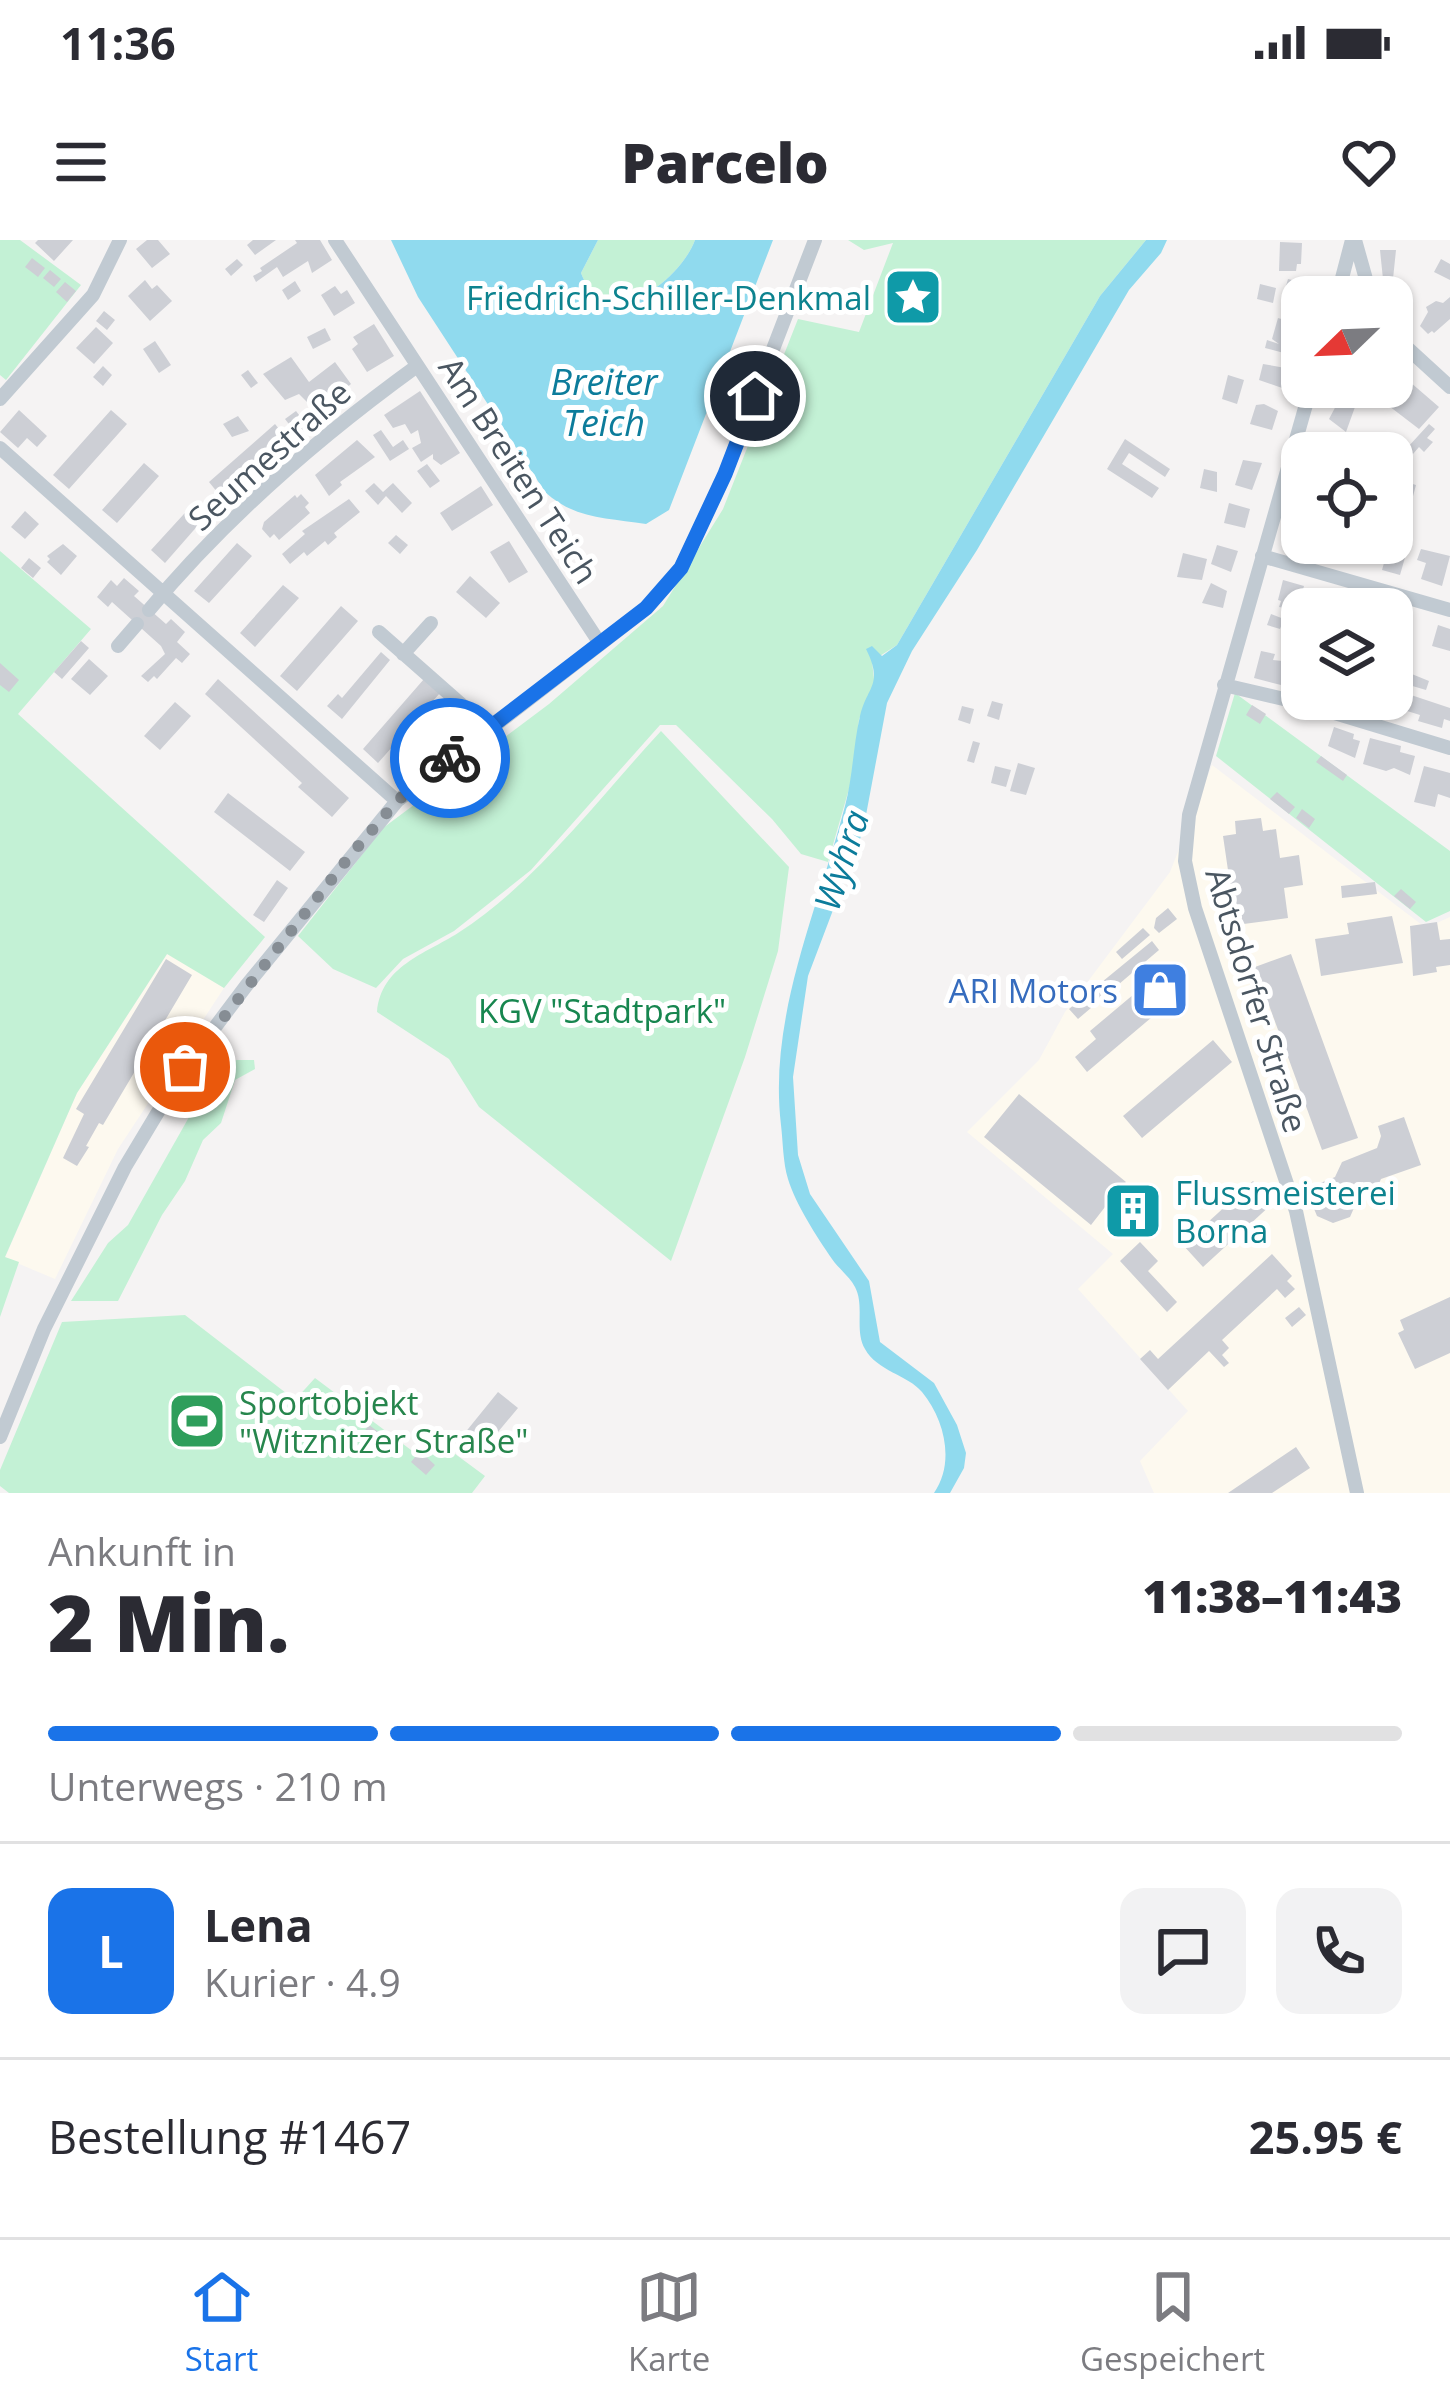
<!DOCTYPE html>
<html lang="de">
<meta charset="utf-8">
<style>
:root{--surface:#fff;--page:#f2f2f3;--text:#2b2b33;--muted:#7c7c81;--line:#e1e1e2;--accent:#1a73e8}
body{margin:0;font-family:"Open Sans",sans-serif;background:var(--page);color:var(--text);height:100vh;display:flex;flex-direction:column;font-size:45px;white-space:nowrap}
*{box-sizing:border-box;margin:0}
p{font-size:39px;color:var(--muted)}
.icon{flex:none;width:66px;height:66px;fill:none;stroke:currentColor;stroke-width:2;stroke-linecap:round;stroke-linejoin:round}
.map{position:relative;height:1253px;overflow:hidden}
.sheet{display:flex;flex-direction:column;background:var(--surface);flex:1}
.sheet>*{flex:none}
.needle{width:78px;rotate:247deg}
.tools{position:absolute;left:1281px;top:36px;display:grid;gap:24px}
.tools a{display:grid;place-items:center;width:132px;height:132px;border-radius:24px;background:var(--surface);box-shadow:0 3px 9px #0004;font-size:60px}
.pin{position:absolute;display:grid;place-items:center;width:102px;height:102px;color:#fff;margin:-51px;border:6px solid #fff;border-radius:50%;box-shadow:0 3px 12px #0007}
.courier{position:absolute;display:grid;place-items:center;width:120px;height:120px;margin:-60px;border:9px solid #1a73e8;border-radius:50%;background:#fff;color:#222;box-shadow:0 3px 15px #0007}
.overview em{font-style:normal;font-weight:800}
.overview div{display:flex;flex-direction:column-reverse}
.overview{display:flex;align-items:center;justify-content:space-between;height:204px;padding:0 48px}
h1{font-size:78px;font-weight:800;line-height:90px}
.bar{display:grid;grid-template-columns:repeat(4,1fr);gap:18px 12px;align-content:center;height:144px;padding:0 48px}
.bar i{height:15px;border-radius:9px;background:var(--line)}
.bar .selected{background:var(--accent)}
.bar p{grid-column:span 4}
.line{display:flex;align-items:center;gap:30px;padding:0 48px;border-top:3px solid var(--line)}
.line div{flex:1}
.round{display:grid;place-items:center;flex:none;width:126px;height:126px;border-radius:24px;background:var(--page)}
.status{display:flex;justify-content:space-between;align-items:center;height:84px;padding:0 60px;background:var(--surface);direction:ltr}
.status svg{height:33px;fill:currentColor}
header{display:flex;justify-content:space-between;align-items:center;height:156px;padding:0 48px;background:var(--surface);font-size:54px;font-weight:800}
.menu{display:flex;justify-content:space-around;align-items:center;height:168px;border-top:3px solid var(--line);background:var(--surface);font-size:33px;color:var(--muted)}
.menu a{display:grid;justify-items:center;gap:6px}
.menu .selected{color:var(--accent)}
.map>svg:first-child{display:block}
</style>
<div class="status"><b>11:36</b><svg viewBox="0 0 49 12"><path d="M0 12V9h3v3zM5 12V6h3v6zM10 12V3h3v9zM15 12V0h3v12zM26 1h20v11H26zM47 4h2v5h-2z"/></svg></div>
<header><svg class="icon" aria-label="menu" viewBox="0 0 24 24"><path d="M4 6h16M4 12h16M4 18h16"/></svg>Parcelo<svg class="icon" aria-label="heart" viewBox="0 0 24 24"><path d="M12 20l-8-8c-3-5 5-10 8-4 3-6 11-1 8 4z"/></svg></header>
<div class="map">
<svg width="1450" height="1253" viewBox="0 0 1450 1253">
<rect width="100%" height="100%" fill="#f5f3f3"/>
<path fill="#fdf9ef" d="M1212,525L1426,688L1450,677V1253H1154L1140,1221L1188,1171L1078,1049L1113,1014L967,892L1039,820L1065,772L1170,632Z
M168,713L224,748L118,909L55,1039L5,1018L77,853Z"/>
<path fill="#c3f1d5" d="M0,0H20L81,45L6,140L0,135Z
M598,0H695C680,41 605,98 581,33Z
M848,0H1146L1100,56L897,405L872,421L875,448L859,479L855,528L828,622L801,614L772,579L676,485H660L531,630L454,691L403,719L376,748L333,729L298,696L383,588L549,464L663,366L723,269L798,79L859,92L893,3L864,10Z
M0,311L91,389L18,474L265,697L224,748L167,714L77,853L5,1017L19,1022L0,1077Z
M1235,453L1450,611V671L1426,682L1216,516Z
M661,491L789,627L778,711L745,817L671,1021L479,867L449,819L377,772C381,726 425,714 458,693C537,642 598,559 661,491Z
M237,820H254L255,829L235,840L221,883L203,900L185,941L162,975L118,1061H71L108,1003L128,985L210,840L222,824Z
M185,1075L295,1160L315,1138L411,1210L439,1202L485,1236L472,1253H9L0,1246V1230L62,1082Z"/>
<path fill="#90daee" d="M391,0H598L581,33C605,98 680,41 695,0H773L669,270L646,284C608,278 574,279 545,252L418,57Z
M1146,0H1167L1161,13L1129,50L977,310L912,411L887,463L863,591L808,736L793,837L798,915L810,954L869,1041L880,1102L934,1143L957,1185L966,1213L964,1228L950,1253H934C955,1223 945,1180 922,1152C908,1135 877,1131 865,1109C854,1090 865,1066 855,1047C850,1037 839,1029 832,1019C817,997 796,965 788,939C783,923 783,902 781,885C768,776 818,670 845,566C853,536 853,506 860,476C867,446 884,445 866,409L872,406L882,416L897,405L1100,56Z"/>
<path fill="#cdcfd5" d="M38,0H73L54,21L35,3Z
M147,0H158L170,14L152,28L136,9Z
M253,0H276L255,15L247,5Z
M295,0H320L332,20L312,33L308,21L283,37L277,27L256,42L253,36L262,31L260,28L297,3Z
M1280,2L1302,3L1301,24H1297L1296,31H1279Z
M1380,10H1396L1393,39H1383Z
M32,18L45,28L38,37L25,27Z
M237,19L243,25L231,36L225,29Z
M1441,19L1450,24V40L1434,32Z
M50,30L61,39L54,47L43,38Z
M1301,38L1314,42L1312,57H1302V61L1283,56L1288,39L1300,42Z
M145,40L152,49L157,45L172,61L150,81L128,56Z
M295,41L301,51L288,60L282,50Z
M65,42L76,51L67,62L56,52Z
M1260,44L1276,48L1273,63L1257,59Z
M335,46L341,54L347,50L355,63L334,76L321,55Z
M1450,57V79L1434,93L1432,91L1428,94L1420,86L1428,72L1426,67L1436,61L1443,63Z
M104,71L115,80L107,90L96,81Z
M1278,78L1302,85L1296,105L1288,102L1284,113L1265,108L1267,100L1279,104L1272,99Z
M374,84L394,116L367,132L352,109L358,104L353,97Z
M96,87L113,103L94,124L76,108Z
M325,88L331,100L313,109L307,97Z
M155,101L171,125L159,133L143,109Z
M291,117L309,142L335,122L351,144L340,153L343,155L316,171L299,154L285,160L263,134Z
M1263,124L1291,129L1285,149L1259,140Z
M103,126L112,135L103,146L93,137Z
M248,130L258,143L251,148L241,135Z
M1228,135L1244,140L1237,164L1222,159Z
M1410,142L1439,167L1419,189L1389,166Z
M420,151L460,213L441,225L433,219V214L421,222L412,208L421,203L418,190L411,194L405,184L393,188L384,175Z
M1338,162L1355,167L1346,192L1329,179Z
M1264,164L1278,171L1272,190L1250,184L1256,165Z
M19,170L47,196L37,207L27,198L18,208L0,192Z
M111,170L127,184L69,249L53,235Z
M296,171L309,188L298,196L285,179Z
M238,176L249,191L232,197L223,184Z
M275,184L288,200L222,258L209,242Z
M1429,184L1435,189L1427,198L1433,202L1424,212L1419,207L1413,214L1407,208Z
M381,190L393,207L403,200L409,209L390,221L373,195Z
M1125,199L1170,229L1165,237L1129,213L1122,224L1159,248L1152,258L1107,229Z
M357,200L375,217L340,242L342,245L329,256L315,235Z
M1325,203L1356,212V213H1322Z
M1243,220L1262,223L1252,250L1235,245Z
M144,223L159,236L117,283L102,270Z
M427,224L440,241L430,248L417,231Z
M1204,229L1217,232V252L1200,248Z
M1392,238L1416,245L1412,260L1392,254Z
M374,243L383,252L393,243L412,263L402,273L386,256L378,265L365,251Z
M481,246L493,265L452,291L440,273Z
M301,254L309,263L305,267L310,273L279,300L274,294L270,298L262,289L264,282L295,255L297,258Z
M349,259L360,272L334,293L337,297L328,305L325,301L307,316L304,312L290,324L282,314L305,294L302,291Z
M194,263L207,275L165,323L151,310Z
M1229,263L1250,269L1245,288L1224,283Z
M25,271L39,284L25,299L11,287Z
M396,295L408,305L400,314L388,303Z
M509,301L528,332L509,343L490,312Z
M237,303L252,316L209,363L194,351Z
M1305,303H1328L1325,313L1317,310L1316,315L1308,312Z
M63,304L77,316L61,335L47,322L50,319L47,316Z
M1217,305L1238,311L1231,332L1211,324Z
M1388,309L1406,314L1400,335L1382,330Z
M1421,309L1450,316L1442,346L1421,339L1426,323L1417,320Z
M1183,313L1207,319L1202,340L1177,337Z
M29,318L41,328L33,338L21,328Z
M470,336L500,363L486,378L456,352Z
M124,338L139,351L134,356L166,384L171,379L185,392L177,402L190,414L182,423L176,418L157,439L154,436L148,442L141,436L165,414L161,406L112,362L108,367L97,357L111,340L117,346Z
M1283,340L1304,346L1298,366L1291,364L1290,369L1279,367L1281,361L1278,360Z
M1211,343L1227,351L1223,368L1202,363Z
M283,345L299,358L255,407L240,393Z
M1319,349L1364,362L1362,369L1318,368L1314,364Z
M341,366L358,381L297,451L280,436Z
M1288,371L1302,376L1301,394L1294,392L1296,385L1284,381Z
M1392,372L1405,376L1397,406L1392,405Z
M1271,374L1284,379L1280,389L1267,385Z
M1438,385L1450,389V411L1432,406Z
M81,401L89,408L62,439L54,432Z
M1261,411L1275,414L1273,420L1300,423L1295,444L1282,440L1281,445L1254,438Z
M381,412L390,420L342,479L327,466L338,454L342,458Z
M89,419L108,436L90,455L71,439Z
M0,423L19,440L9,452L0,445Z
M1392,426L1429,441L1426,450L1392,440Z
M218,439L349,558L332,577L298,547L302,543L205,454Z
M424,439L440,453L378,523L363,509Z
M1408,454L1450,468V481L1444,479L1442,488L1418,481L1420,475L1404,470Z
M992,461L1003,464L999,480L987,476Z
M175,462L191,476L160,510L144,496Z
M1252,465L1266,474L1260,484L1246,475Z
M962,466L974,469L970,484L958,480Z
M1334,487L1354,494L1353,499L1360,501L1355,518L1328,506Z
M1370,498L1401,506L1400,512L1415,516L1410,535L1394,528L1386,531L1363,524Z
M973,501L980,503L974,523L967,521Z
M1321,516L1347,535L1343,541L1316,522Z
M1018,523L1035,528L1026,555L1010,551Z
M995,526L1011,530L1006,547L991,543Z
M1424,526L1450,533V558L1438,554L1435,567L1414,562Z
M1277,552L1295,567L1289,574L1270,559Z
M228,553L305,612L290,631L214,572Z
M1302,569L1315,579L1309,588L1296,578Z
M1261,578L1263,591L1276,589L1280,618L1299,615L1303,645L1284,648L1288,678L1236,685L1223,596L1236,594L1235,581Z
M277,640L288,648L264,682L253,675Z
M1375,642L1377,654L1342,658L1341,646Z
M1401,649L1416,662L1410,669L1394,656Z
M1168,668L1177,679L1159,693L1154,688L1156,678Z
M1392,676L1403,723L1321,736L1315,699L1349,694L1347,683Z
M1437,682L1440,700L1450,699V725L1436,727L1437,732L1413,736L1410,686Z
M1143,688L1150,695L1122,719L1116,712Z
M1152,701L1159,710L1078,779L1069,769Z
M1291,714L1358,898L1322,910L1255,727Z
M166,719L192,735L103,885L99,883L86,906L89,907L77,926L63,918L84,874L76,869Z
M1165,728L1184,750L1087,832L1075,817L1096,799L1090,791Z
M1213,800L1232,822L1142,898L1123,876Z
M1019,854L1126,942L1119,950L1124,956L1135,946L1158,973L1130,996L1108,969L1116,963L1112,958L1091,985L984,897Z
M1404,877L1421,925L1381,939L1374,954L1357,961L1350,977L1333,983L1317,976L1310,959L1318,944L1335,937L1342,922L1377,908L1381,896L1378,886Z
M1253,941L1273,963L1203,1027L1183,1005Z
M1140,1002L1158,1021L1148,1031L1177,1062L1167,1072L1120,1021Z
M1272,1014L1292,1036L1287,1041L1295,1049L1285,1058L1277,1049L1222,1100L1229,1108L1222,1115L1229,1123L1224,1127L1209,1111L1168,1150L1140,1119L1150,1110L1158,1119Z
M1450,1057V1113L1415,1129L1398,1093L1404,1090L1400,1080Z
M1299,1067L1306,1075L1292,1087L1285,1078Z
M498,1152L518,1168L483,1210L464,1194Z
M369,1185L402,1209L395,1218L378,1206L382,1200L371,1193L368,1197L363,1193Z
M1296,1207L1310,1228L1272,1253H1228Z
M420,1211L435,1225L426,1235L411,1222Z"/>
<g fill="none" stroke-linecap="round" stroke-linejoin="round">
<path stroke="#c1cad2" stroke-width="14" d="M335,0L599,402
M1355,0L1371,57
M1337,57L1352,0
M1392,94L1450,147
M1311,147L1189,575L1185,621L1195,668L1296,971L1357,1253
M0,159L93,55L120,0
M0,208L397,561
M1262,316L1450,370
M149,370C227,276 319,197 417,126
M379,392L488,488
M118,406L137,384
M403,414L431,383
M1224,445L1305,464L1450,508
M0,1197L44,1089L125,927L185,827L246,746L397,561L647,368L681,328L725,234L815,0"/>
</g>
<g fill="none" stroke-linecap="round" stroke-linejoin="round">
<path stroke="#868d94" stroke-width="12" stroke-dasharray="0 21.6" d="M185,827L349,617L397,561L450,518"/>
<path stroke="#1a73e8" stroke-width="15" d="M450,518L646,368L681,328L725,234L755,156"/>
</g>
<defs>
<symbol id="sight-square" viewBox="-11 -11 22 22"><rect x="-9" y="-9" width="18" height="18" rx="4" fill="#0f9aa8" stroke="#fff"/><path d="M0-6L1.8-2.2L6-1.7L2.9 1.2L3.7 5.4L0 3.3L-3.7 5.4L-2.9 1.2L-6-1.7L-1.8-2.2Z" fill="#fff"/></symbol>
<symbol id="shop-square" viewBox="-11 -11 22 22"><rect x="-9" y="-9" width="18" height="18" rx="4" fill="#3f7fe0" stroke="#fff"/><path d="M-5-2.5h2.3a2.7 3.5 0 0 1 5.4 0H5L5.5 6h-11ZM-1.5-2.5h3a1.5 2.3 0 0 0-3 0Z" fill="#fff"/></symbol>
<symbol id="building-square" viewBox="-11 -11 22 22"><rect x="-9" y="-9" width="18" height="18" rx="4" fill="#0f9aa8" stroke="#fff"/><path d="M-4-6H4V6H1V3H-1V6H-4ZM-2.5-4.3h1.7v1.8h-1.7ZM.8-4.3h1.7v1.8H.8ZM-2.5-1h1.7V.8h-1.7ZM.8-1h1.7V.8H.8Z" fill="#fff"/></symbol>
<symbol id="stadium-square" viewBox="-11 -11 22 22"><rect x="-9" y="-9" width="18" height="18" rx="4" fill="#2e9e5b" stroke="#fff"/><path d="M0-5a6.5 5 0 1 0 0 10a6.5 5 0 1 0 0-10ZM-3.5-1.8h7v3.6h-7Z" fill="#fff"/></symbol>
</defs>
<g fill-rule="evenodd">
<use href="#sight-square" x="880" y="24" width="66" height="66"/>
<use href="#shop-square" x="1127" y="717" width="66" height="66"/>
<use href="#building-square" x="1100" y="938" width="66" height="66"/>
<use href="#stadium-square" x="164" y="1148" width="66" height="66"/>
</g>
<g text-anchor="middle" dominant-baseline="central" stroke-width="10" stroke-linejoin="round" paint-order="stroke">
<g font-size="33" fill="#0d838f" stroke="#fff" text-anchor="end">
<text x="871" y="57">Friedrich-Schiller-Denkmal</text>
<text x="1175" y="952" text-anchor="start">Flussmeisterei<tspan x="1175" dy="38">Borna</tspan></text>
</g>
<g font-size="33" fill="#4a5661" stroke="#fff">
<text transform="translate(269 215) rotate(-42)">Seumestraße</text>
<text transform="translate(519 230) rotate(57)">Am Breiten Teich</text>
<text transform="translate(1257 760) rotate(73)">Abtsdorfer Straße</text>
</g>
<g font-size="33" fill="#366cbe" stroke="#fff" text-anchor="end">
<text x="1118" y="750">ARI Motors</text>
</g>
<g font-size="33" fill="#17864f" stroke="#fff">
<text x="602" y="770">KGV "Stadtpark"</text>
</g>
<g font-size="33" fill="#27864d" stroke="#fff" text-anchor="start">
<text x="239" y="1162">Sportobjekt<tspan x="239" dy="38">"Witznitzer Straße"</tspan></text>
</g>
<g font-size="36" font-style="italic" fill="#0c7c9b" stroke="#fff">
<text x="604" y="141">Breiter<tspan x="604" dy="41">Teich</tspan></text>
<text transform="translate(841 620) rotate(-72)">Wyhra</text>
</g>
</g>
</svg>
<div class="tools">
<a><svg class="needle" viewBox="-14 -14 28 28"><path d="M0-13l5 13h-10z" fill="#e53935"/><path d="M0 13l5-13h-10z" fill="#7c7c81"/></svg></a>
<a><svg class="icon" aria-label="locate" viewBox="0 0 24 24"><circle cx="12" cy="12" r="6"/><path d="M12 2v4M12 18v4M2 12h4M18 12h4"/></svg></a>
<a><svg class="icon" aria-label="layers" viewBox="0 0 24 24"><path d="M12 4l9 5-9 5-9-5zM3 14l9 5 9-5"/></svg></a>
</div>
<div class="pin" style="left:185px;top:827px;background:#ea580c"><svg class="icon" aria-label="bag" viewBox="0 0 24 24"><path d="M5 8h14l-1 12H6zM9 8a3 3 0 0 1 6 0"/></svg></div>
<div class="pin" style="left:755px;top:156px;background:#1f2937"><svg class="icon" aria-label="home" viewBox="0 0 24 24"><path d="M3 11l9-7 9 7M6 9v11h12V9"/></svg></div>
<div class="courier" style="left:450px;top:518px"><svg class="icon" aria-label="bike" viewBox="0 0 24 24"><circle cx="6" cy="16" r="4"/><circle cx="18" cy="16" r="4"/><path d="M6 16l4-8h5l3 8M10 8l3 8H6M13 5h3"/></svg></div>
</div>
<section class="sheet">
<div class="overview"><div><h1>2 Min.</h1><p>Ankunft in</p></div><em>11:38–11:43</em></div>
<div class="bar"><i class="selected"></i><i class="selected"></i><i class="selected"></i><i></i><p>Unterwegs · 210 m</p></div>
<div class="line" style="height:216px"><b class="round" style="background:var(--accent);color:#fff">L</b><div><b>Lena</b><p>Kurier · 4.9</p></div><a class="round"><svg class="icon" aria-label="chat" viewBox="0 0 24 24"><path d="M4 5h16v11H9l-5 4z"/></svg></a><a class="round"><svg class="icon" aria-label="phone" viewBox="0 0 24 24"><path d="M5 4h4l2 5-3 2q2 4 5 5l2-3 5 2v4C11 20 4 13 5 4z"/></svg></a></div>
<div class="line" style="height:156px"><div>Bestellung #1467</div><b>25.95 €</b></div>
</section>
<nav class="menu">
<a class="selected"><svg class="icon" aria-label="home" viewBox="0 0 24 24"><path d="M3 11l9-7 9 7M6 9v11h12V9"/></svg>Start</a>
<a><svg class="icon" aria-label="map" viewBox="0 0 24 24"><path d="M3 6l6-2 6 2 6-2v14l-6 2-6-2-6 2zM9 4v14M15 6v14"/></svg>Karte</a>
<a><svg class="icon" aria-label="saved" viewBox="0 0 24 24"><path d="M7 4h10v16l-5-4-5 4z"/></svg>Gespeichert</a>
</nav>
